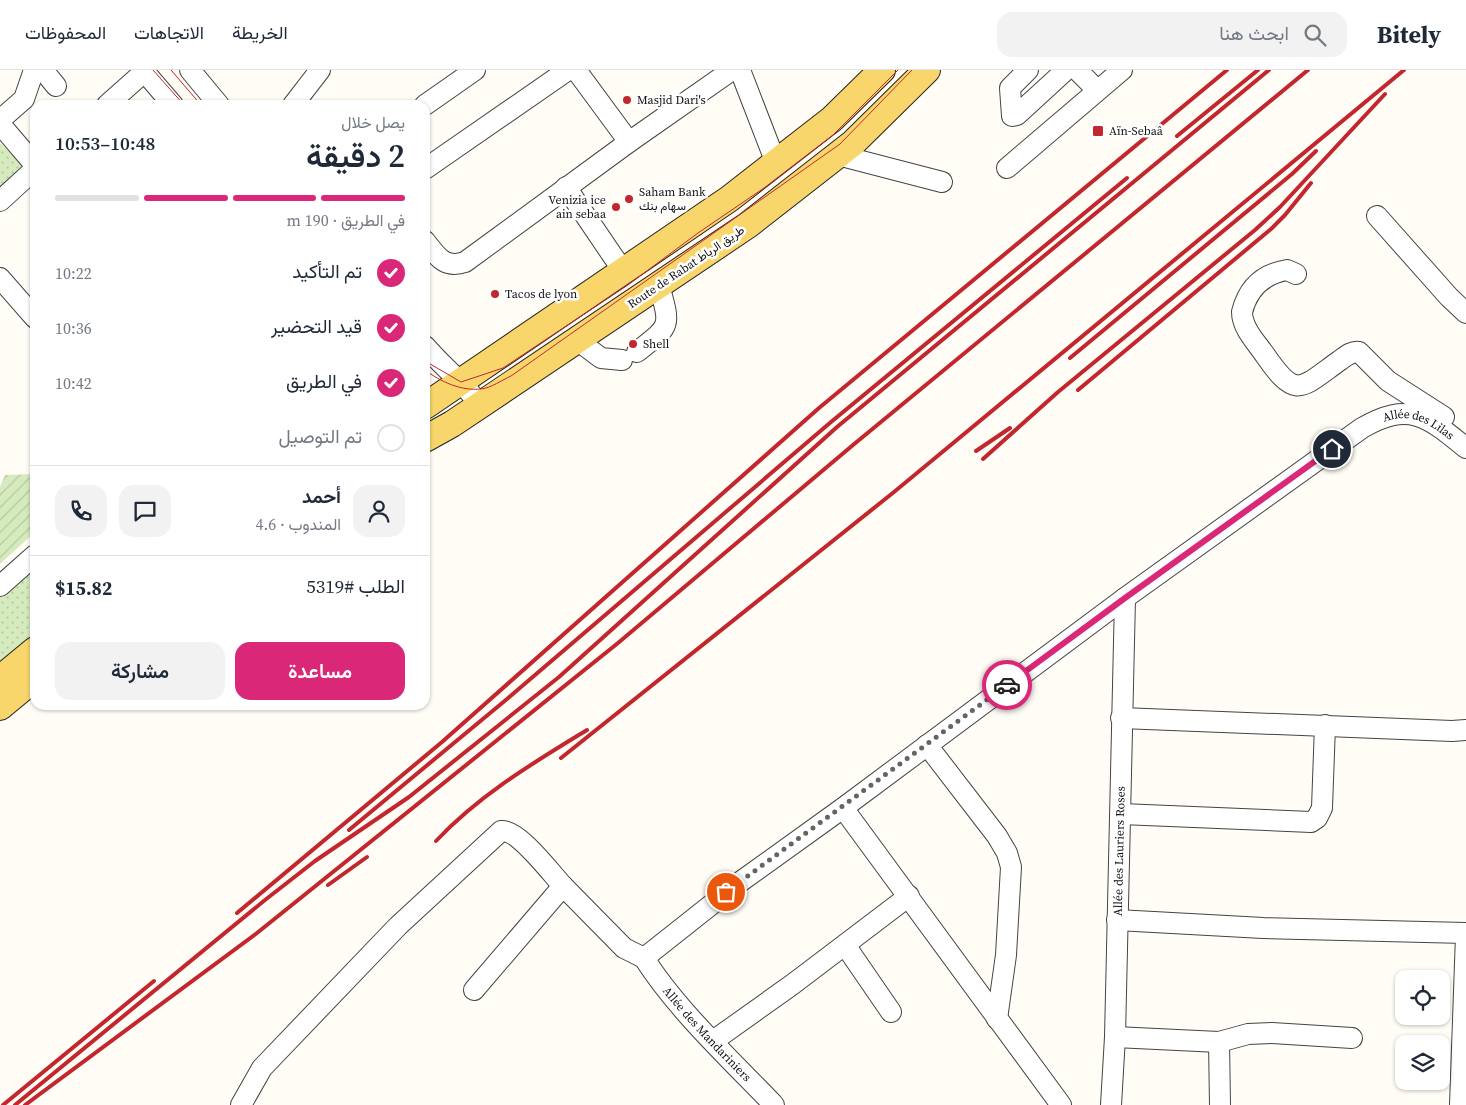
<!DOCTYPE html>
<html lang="ar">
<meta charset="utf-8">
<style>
:root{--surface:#fff;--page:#f2f2f3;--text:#1f2937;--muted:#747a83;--line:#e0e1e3;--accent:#db2777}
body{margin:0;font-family:"Source Serif 4",Vazirmatn,serif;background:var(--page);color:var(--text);direction:rtl;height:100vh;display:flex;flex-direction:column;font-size:19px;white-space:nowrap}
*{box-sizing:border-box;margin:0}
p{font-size:16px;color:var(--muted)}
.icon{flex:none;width:28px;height:28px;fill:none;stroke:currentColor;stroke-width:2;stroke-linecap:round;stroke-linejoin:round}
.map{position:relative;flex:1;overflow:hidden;direction:ltr}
.panel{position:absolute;left:30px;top:30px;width:400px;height:610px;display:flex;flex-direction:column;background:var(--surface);border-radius:15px;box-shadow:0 1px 4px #0004;direction:rtl}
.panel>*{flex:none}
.buttons{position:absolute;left:1395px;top:900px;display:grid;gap:10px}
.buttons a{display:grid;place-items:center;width:55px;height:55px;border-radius:10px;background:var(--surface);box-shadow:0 1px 4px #0004;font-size:25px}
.pin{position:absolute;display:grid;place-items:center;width:42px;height:42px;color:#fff;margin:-21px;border:2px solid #fff;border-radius:50%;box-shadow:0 1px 5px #0007}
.courier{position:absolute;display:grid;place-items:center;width:50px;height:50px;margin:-25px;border:4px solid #db2777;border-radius:50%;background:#fff;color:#222;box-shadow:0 1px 6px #0007}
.head em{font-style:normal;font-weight:600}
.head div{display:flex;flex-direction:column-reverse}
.head{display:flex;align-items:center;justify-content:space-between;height:85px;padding:0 25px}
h1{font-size:32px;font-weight:600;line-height:38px}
.bar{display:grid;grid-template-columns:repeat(4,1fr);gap:8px 5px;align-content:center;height:60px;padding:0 25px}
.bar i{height:6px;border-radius:4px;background:var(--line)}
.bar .on{background:var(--accent)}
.bar p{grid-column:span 4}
.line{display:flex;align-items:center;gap:12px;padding:0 25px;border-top:1px solid var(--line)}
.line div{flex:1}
.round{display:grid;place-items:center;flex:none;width:52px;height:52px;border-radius:15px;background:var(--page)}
ol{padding:0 25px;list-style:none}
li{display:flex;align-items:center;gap:15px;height:55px}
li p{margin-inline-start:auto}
li .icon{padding:5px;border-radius:50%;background:var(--accent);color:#fff;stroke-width:4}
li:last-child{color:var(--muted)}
li i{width:28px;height:28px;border:2px solid var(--line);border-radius:50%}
.cta{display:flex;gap:10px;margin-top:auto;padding:10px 25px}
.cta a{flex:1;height:58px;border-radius:15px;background:var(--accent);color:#fff;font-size:20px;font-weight:600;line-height:58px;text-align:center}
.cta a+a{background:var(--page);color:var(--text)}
header{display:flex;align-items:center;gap:30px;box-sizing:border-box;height:70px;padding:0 25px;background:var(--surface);border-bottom:1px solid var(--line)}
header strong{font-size:24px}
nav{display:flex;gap:28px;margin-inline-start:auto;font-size:18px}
.search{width:350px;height:45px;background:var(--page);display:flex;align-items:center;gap:12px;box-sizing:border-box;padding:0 18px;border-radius:15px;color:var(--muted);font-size:19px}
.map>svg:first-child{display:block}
</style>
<header>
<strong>Bitely</strong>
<div class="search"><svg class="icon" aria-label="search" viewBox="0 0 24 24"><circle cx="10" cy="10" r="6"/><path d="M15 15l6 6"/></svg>ابحث هنا</div>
<nav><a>الخريطة</a><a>الاتجاهات</a><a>المحفوظات</a></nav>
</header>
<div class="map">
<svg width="1466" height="1035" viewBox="0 0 1466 1035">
<defs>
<pattern id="grass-dots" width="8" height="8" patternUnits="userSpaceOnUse" patternTransform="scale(1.25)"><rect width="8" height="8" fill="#d5ebbd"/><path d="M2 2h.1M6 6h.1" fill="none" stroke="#b6c8a1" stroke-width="1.8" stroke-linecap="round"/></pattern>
<pattern id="garden-furrows" width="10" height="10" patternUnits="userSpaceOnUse" patternTransform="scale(1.25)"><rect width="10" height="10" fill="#d5ebbd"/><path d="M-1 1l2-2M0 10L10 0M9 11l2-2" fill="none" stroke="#b6c8a1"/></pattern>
</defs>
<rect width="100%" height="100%" fill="#fffdf5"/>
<path fill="url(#grass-dots)" d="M0,73L26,98L0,126Z
M35,478V569L0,598V508Z"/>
<path fill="url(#garden-furrows)" d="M35,404V462L0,494V417L5,405Z"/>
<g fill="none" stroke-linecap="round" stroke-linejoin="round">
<defs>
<g id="minor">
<path d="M43,0L56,16"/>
<path d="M143,0L173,35"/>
<path d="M190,0L219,35"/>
<path d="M576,0L629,72"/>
<path d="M740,0L776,93"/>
<path d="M1028,0L1010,18L1012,46L1017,45L1066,0"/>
<path d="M1077,0L1097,20"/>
<path d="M107,35L144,2"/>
<path d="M293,35L320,0"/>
<path d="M425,35L475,0"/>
<path d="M0,50L24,29L34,0"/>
<path d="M0,54L35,95"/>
<path d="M838,85L942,112"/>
<path d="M1007,98L1122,0"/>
<path d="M425,99L568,0"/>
<path d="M566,117L623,201"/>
<path d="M0,131L35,99"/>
<path d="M1377,146L1449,227L1466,243"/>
<path d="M425,171C437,186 444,199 465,192L629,72L732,0"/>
<path d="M1296,204L1287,200C1263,204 1248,218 1242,242C1242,258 1256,272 1265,285C1296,330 1300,319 1339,291C1346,286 1351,281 1359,282L1388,311L1444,347"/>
<path d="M0,208L35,248"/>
<path d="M577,270L601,288L622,290"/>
<path d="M425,276C443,297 464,313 480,335"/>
<path d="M637,282C671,255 671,258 659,215"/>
<path d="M0,516L35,485"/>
<path d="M1121,648L1452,661L1466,660"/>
<path d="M927,675L997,766L1007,783L1011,797L1006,885L997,949"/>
<path d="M843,738L1061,1035"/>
<path d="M1121,744L1311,752L1317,748L1322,738L1325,655"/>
<path d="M1117,850L1263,858L1466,863"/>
<path d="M845,875L891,942"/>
<path id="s1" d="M644,888L740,812L843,738L1125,528L1362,358C1409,331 1427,346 1466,378"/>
<path id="s2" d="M644,888C676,939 732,991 774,1035"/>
<path d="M474,920L563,816L624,878L644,888"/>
<path d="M1115,967L1219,972L1248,964L1272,963L1352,968"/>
<path d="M713,971L793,914L909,826"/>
<path d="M1219,972L1220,1035"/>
<path d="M241,1035L262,998L398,856L501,761C518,759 551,803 563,816"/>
<path id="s3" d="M1111,1035L1115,967L1125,528"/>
<path d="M1460,1035L1466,865"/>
</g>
<path id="major" d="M425,336L729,129L832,49L882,0
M425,369L452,354L748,155L853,73L927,0
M0,609L35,580
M0,637L35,608"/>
</defs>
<use href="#minor" stroke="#444" stroke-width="22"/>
<use href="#major" stroke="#222" stroke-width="28"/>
<use href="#minor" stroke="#fff" stroke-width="20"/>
<use href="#major" stroke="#f9d66b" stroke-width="26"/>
<path stroke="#c4262e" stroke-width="1" d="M153,0L184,35
M171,0L201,35
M425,291L461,312L503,298L628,215L698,163L764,118L833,65L898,0
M425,300C441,312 461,321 481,319C491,318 502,310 511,306L840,74L912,0"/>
<path stroke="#c4262e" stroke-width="4" d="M1177,66L1258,0
M1070,288L1292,104L1316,81
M1078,320L1271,159L1285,145L1311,113
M976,381L1010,358
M983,389L1058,322L1255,160L1280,137L1385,24
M561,688L894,422L1404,0
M349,760L507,629L831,352L1127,108
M436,771C479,725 533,693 587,660
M328,815L367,787
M237,843L442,672L819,338L1227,0
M3,1035L154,911
M15,1035L265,830L315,791L409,727L559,607L837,357L1269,0
M25,1035L257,863L618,573L853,375L1308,0"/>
</g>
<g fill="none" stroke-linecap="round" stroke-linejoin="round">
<path stroke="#646461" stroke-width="5" stroke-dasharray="0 9" d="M726,822L1007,615"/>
<path stroke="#db2777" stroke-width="6" d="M1007,615L1125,528L1332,379"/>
</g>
<g fill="#c4262e" stroke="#fff" stroke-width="2">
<circle cx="627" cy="30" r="5"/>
<rect x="1092" y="55" width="12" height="12" rx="2.5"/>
<circle cx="629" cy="129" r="5"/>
<circle cx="616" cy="137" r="5"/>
<circle cx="495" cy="224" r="5"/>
<circle cx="633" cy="274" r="5"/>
</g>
<g text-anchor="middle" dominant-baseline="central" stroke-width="5" stroke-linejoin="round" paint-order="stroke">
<g font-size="12" fill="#111" stroke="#fff" text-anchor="start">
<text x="637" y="30">Masjid Dari's</text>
<text x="1109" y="61">Aïn-Sebaâ</text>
<text x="639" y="122">Saham Bank<tspan x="639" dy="14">سهام بنك</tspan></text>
<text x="606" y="130" text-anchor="end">Venizia ice<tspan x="606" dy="14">ain sebaa</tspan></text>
<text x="505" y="224">Tacos de lyon</text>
<text x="643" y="274">Shell</text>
</g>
<g font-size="12" fill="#111" stroke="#fff">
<text transform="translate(686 197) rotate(-34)">Route de Rabat طريق الرباط</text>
<text stroke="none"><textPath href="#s1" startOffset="954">Allée des Lilas</textPath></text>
<text stroke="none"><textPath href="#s3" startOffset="254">Allée des Lauriers Roses</textPath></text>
<text stroke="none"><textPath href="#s2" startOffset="99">Allée des Mandariniers</textPath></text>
</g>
</g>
</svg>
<div class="buttons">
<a><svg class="icon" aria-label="locate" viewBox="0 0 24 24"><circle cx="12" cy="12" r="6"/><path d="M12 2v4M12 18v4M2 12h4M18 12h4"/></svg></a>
<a><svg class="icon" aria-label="layers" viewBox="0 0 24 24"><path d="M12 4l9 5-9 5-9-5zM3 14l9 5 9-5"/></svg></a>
</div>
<div class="pin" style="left:726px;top:822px;background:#ea580c"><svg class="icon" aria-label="bag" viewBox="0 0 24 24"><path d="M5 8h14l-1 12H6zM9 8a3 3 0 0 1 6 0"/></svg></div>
<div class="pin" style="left:1332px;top:379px;background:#1f2937"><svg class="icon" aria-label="home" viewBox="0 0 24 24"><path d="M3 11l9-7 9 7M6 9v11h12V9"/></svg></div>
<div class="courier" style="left:1007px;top:615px"><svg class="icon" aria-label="car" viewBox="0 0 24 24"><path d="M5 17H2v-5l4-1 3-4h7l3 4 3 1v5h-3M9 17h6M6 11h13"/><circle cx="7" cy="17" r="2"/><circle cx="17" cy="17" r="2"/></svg></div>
<section class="panel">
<div class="head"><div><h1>2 دقيقة</h1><p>يصل خلال</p></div><em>10:48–10:53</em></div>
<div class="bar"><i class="on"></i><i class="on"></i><i class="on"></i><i></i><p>في الطريق · 190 m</p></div>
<ol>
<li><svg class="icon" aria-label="check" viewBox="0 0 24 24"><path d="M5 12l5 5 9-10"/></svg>تم التأكيد<p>10:22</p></li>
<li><svg class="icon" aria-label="check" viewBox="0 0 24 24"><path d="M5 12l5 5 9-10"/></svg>قيد التحضير<p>10:36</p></li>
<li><svg class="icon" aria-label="check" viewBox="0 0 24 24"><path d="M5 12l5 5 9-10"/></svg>في الطريق<p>10:42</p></li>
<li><i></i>تم التوصيل</li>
</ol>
<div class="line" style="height:90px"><a class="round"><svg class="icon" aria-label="person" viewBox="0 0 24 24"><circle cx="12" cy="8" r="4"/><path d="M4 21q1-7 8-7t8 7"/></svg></a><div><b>أحمد</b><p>المندوب · 4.6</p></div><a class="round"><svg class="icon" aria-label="chat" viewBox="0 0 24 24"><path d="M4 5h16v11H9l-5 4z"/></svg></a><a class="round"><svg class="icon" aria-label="phone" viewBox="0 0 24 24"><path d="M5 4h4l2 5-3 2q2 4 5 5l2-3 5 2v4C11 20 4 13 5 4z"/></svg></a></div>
<div class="line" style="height:65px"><div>الطلب #5319</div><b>$15.82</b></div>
<div class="cta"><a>مساعدة</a><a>مشاركة</a></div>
</section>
</div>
